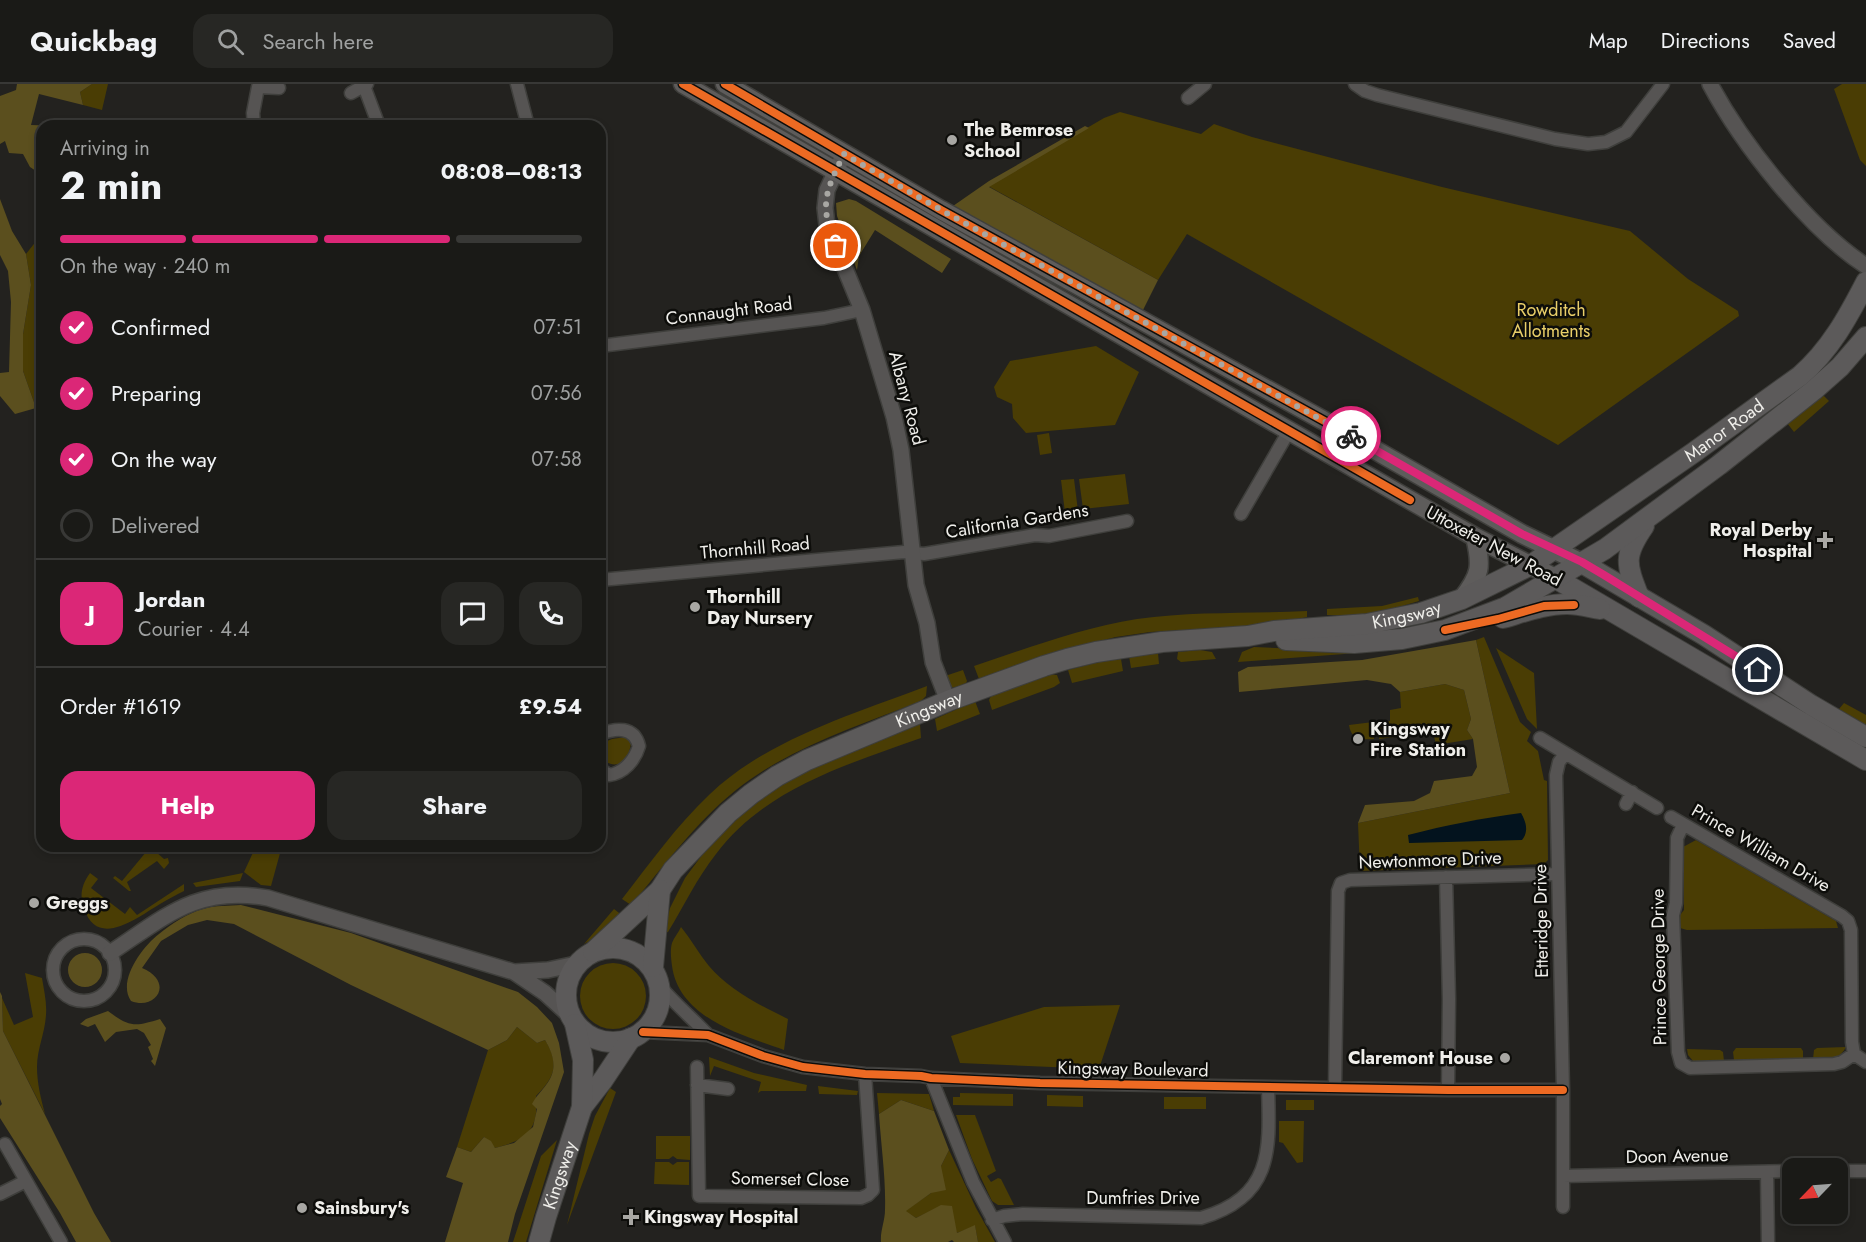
<!DOCTYPE html>
<meta charset="utf-8">
<style>
:root{--surface:#1a1a17;--page:#272724;--text:#f1f3f6;--muted:#9fa1a1;--line:#383836;--accent:#db2777}
body{margin:0;font-family:Jost,sans-serif;background:var(--page);color:var(--text);height:100vh;display:flex;flex-direction:column;font-size:22px;white-space:nowrap}
*{box-sizing:border-box;margin:0}
p{font-size:20px;color:var(--muted)}
.icon{flex:none;width:33px;height:33px;fill:none;stroke:currentColor;stroke-width:2;stroke-linecap:round;stroke-linejoin:round}
.map{position:relative;flex:1;overflow:hidden}
.details{position:absolute;left:36px;top:36px;width:570px;height:732px;display:flex;flex-direction:column;background:var(--surface);border-radius:18px;box-shadow:0 3px 9px #0003,0 0 0 2px var(--line)}
.details>*{flex:none}
.needle{width:39px;rotate:245deg}
.fabs{position:absolute;left:1782px;top:1074px;display:grid;gap:12px}
.fabs a{display:grid;place-items:center;width:66px;height:66px;border-radius:12px;background:var(--surface);box-shadow:0 3px 9px #0003,0 0 0 2px var(--line);font-size:30px}
.pin{position:absolute;display:grid;place-items:center;width:51px;height:51px;color:#fff;margin:-26px;border:3px solid #fff;border-radius:50%;box-shadow:0 2px 6px #0007}
.courier{position:absolute;display:grid;place-items:center;width:60px;height:60px;margin:-30px;border:4px solid #db2777;border-radius:50%;background:#fff;color:#222;box-shadow:0 2px 8px #0007}
.headline em{font-style:normal;font-weight:700}
.headline div{display:flex;flex-direction:column-reverse}
.headline{display:flex;align-items:center;justify-content:space-between;height:102px;padding:0 24px}
h1{font-size:39px;font-weight:700;line-height:45px}
.bar{display:grid;grid-template-columns:repeat(4,1fr);gap:9px 6px;align-content:center;height:72px;padding:0 24px}
.bar i{height:8px;border-radius:4px;background:var(--line)}
.bar .current{background:var(--accent)}
.bar p{grid-column:span 4}
.line{display:flex;align-items:center;gap:15px;padding:0 24px;border-top:2px solid var(--line)}
.line div{flex:1}
.round{display:grid;place-items:center;flex:none;width:63px;height:63px;border-radius:18px;background:var(--page)}
ol{padding:0 24px;list-style:none}
li{display:flex;align-items:center;gap:18px;height:66px}
li p{margin-inline-start:auto}
li .icon{padding:6px;border-radius:50%;background:var(--accent);color:#fff;stroke-width:4}
li:last-child{color:var(--muted)}
li i{width:33px;height:33px;border:3px solid var(--line);border-radius:50%}
.button{display:flex;gap:12px;margin-top:auto;padding:12px 24px}
.button a{flex:1;height:69px;border-radius:18px;background:var(--accent);color:#fff;font-size:24px;font-weight:700;line-height:69px;text-align:center}
.button a+a{background:var(--page);color:var(--text)}
header{display:flex;align-items:center;gap:36px;box-sizing:border-box;height:84px;padding:0 30px;background:var(--surface);border-bottom:2px solid var(--line)}
header strong{font-size:28px}
nav{display:flex;gap:33px;margin-inline-start:auto;font-size:21px}
.search{width:420px;height:54px;background:var(--page);display:flex;align-items:center;gap:15px;box-sizing:border-box;padding:0 21px;border-radius:18px;color:var(--muted);font-size:22px}
.map>svg:first-child{display:block}
</style>
<header>
<strong>Quickbag</strong>
<div class="search"><svg class="icon" aria-label="search" viewBox="0 0 24 24"><circle cx="10" cy="10" r="6"/><path d="M15 15l6 6"/></svg>Search here</div>
<nav><a>Map</a><a>Directions</a><a>Saved</a></nav>
</header>
<div class="map">
<svg width="1866" height="1158" viewBox="0 0 1866 1158">
<rect width="100%" height="100%" fill="#23221f"/>
<path fill="#4a3d04" d="M92,0H108L102,26L83,21L80,8Z
M1842,0H1866V82L1860,76L1834,5Z
M1120,28L1201,50L1214,40L1252,53L1442,103L1630,147L1688,195L1738,227L1739,232L1558,361L1187,150L1158,196L988,102L1104,34Z
M37,156L42,158V323L36,324L23,287V250L31,201L26,170Z
M1096,262L1139,288L1115,341L1026,349L1013,334L1012,320L997,313L994,303L1010,277Z
M1821,309L1829,317L1794,348L1787,339Z
M1049,349L1052,369L1040,371L1037,351Z
M1125,390L1129,420L1083,425L1079,395Z
M1074,395L1079,435L1066,437L1061,396Z
M1418,513L1419,517L1368,532L1327,531V525L1382,522Z
M1307,527V533L1270,541L1150,548L1116,553L1054,568L979,595L974,582C1028,564 1081,544 1137,535C1193,527 1251,530 1307,527Z
M1484,553L1520,638L1531,648L1527,657L1538,667L1544,696L1547,697L1548,776L1544,780L1360,787L1358,739L1510,709L1476,556Z
M1254,563L1372,568L1238,578L1242,568Z
M1496,564L1534,589L1537,645L1527,635Z
M1200,566L1212,568L1216,575L1181,578L1177,575L1178,568Z
M1158,569L1159,580L1131,584L1129,572Z
M1121,575L1123,587L1072,599L1068,586L1099,578Z
M963,586L967,597L966,599L955,604L946,602L942,593Z
M1049,590L1057,591L1060,599L1054,603L992,626L989,616L991,612Z
M1445,600L1464,606L1471,635L1467,646L1473,655L1436,661L1433,648L1379,655L1378,638L1390,637V626L1401,624L1400,608Z
M927,602L926,612L921,617C858,642 790,663 736,706C696,738 664,782 631,821L622,815C650,779 677,741 710,710C766,656 856,629 927,602Z
M975,617L980,630L937,647L935,635Z
M1844,619L1866,631V641L1839,625Z
M1373,638L1374,655C1362,656 1351,656 1349,641Z
M920,640L921,654C846,681 766,704 716,770C697,794 684,822 668,848L663,849L670,824L685,794L720,747L786,695L860,661Z
M626,653L631,659C625,704 578,666 612,655C616,654 622,654 626,653Z
M1696,756L1836,837L1838,844L1687,846L1680,844V831L1684,826L1683,763Z
M151,762H155L157,764L155,767L164,775L168,774L169,779L164,785L157,777L127,798L131,807H129L113,794L115,792L122,797Z
M256,762H282L271,802L261,801L244,788Z
M90,789L98,795L91,804L125,830L130,823L137,831L184,800V807C176,811 168,815 160,820C138,833 97,866 84,824C79,811 82,800 90,789Z
M243,789L240,797L196,803L193,799Z
M614,825L623,832L605,848L584,860Z
M681,843C691,855 699,870 709,882C728,905 761,922 788,935L784,966C742,951 679,934 672,882C671,874 670,866 672,859C674,853 679,848 681,843Z
M580 912a33 33 0 1 1 66 0a33 33 0 1 1-66 0Z
M25,889L42,894C44,906 47,919 46,931C45,949 37,965 37,983C37,999 41,1015 45,1030L3,947L2,914L14,941L33,933Z
M1120,921L1099,985L960,979L951,952L1044,923Z
M517,943L537,959L545,956C560,980 555,993 536,1012C539,1046 527,1056 495,1064L484,1053L471,1068L457,1063L488,966L507,956Z
M1846,963C1839,977 1827,976 1813,975L1814,966L1817,964Z
M1736,964H1801L1803,967V975L1734,976L1733,968Z
M1687,965L1720,966L1723,968L1724,977H1693L1688,971Z
M709,973L754,989L807,1001L806,1007H761L758,1009L761,998L714,982L710,992Z
M818,1002L858,1007L857,1011L819,1010Z
M610,1004L616,1008L567,1141L589,1050L595,1032Z
M877,1009L929,1010L934,1027L901,1016L879,1030Z
M960,1009L1013,1010V1022L953,1021V1013H960Z
M1047,1011L1083,1012V1023L1047,1022Z
M1164,1013H1206V1025H1164Z
M1286,1016H1314V1026H1286Z
M956,1031H975L996,1087L987,1092L991,1098L998,1094L1001,1095L1014,1121H998L992,1117L972,1075Z
M1279,1037H1304L1303,1078L1297,1079L1283,1059L1279,1058Z
M656,1052H690V1076L677,1075L673,1072L669,1075H656Z
M557,1056L526,1158H513L541,1072Z
M949,1066L976,1124L995,1158H978L975,1142L957,1149L941,1122L916,1134L905,1127L931,1109L941,1082Z
M655,1078H669L673,1081L677,1078H689V1101L654,1100Z"/>
<path fill="#5b4f1e" d="M17,0H92L80,8L83,21L39,10L31,41L60,42H42V91L30,83L23,70L9,69L5,57L0,60V12L16,6Z
M1085,42L1089,44L989,103L1158,196L1141,230L953,122L989,97Z
M0,115L12,147L26,170L31,201L23,250V287L36,324L15,330L0,312V289L9,288L11,218L8,187L0,171Z
M849,115L856,117L951,175L942,189L875,146L859,172L857,186L837,132L836,119Z
M1476,556L1510,709L1358,739L1365,721L1414,717L1430,709L1434,697L1472,692L1477,683L1473,655L1467,646L1471,635L1464,606L1445,600L1400,608L1391,600L1367,596L1239,608L1238,588L1248,583L1362,576Z
M241,821L351,849L518,908L537,923L552,939L559,959L564,988L515,1130L508,1158H445L463,1099L446,1093L457,1063L471,1068L484,1053L491,1057L495,1064L514,1059L533,1043L537,1025L532,1020C536,1012 541,1008 546,1001C558,986 554,971 545,956L537,959L517,943L507,956L488,966L351,901L234,840L207,836L188,841L161,857L142,884C175,898 156,927 131,917C117,897 142,863 159,850C171,840 188,829 203,825C215,821 229,822 241,821Z
M68 886a17 17 0 1 1 34 0a17 17 0 1 1-34 0Z
M0,908L2,912L3,947L94,1129L111,1158H76L60,1129L0,1034V1022L2,1020L0,1015Z
M108,927C129,943 135,943 160,935L166,944L155,982L151,977L153,975L148,963L151,961L144,949L137,945L116,948L105,958L95,940L88,943L80,940L86,935Z
M901,1016L934,1027L949,1066L941,1082L946,1106L931,1109L906,1127L916,1134L941,1121L952,1122L957,1149L975,1141L978,1158H954L952,1156L948,1158H881C880,1147 885,1137 885,1126C886,1094 881,1062 879,1030Z"/>
<path fill="#03131e" d="M1521,729C1526,738 1529,747 1522,756L1409,759L1408,751C1446,741 1483,734 1521,729Z"/>
<g fill="none" stroke-linecap="round" stroke-linejoin="round">
<defs>
<path id="minor" d="M517,0L528,42
M1355,0L1365,7L1377,11L1555,55L1588,60L1606,58L1626,48L1663,0
M364,2L379,42
M351,9L367,0
M1188,14L1205,0
M254,42L253,29L258,3L279,4
M600,262L824,234L862,226
M1241,430L1289,347
M600,496L904,468L924,470L1035,451L1049,452L1127,437
M600,650C616,644 634,642 639,662C635,676 624,689 609,691L600,685
M1540,654L1657,724
M1626,720L1632,708
M1671,733L1842,832L1848,837L1851,846L1852,958L1854,970
M1683,741L1677,754L1676,819L1673,831L1678,968L1681,979L1690,984L1834,980L1842,978L1854,970
M1446,793L1449,915L1448,1006
M53 886a31 31 0 1 1 62 0a31 31 0 1 1-62 0Z
M659,901C674,919 692,934 708,951
M643,948L708,951L763,972L803,983L865,990L921,992L931,994L1040,999L1448,1006H1563
M1854,970L1866,978
M697,983L699,1112H706L861,1114L868,1111L873,1106L865,990
M931,994L973,1098L1005,1158
M697,1001L728,1005
M1335,1004L1338,807L1341,799L1350,796L1558,790
M5,1060L61,1158
M1838,1087H1866
M1767,1088L1768,1158
M1563,1092L1792,1087
M0,1110L26,1097
M1563,1123V1006L1556,691L1559,678L1565,670
M992,1136L1004,1132L1023,1130L1201,1134C1273,1113 1270,1066 1268,1003"/>
<path id="tertiary" d="M1710,0C1742,60 1809,145 1866,182
M844,70L827,106L825,124L827,141L862,226L894,333L901,366L916,501L927,539L933,578L948,617
M110,869C165,833 197,801 268,814L514,888L548,886L576,880
M514,888L545,909L568,930"/>
<path id="primary" d="M683,0L1410,416L1475,453L1555,494
M725,0L941,126L1328,339L1522,450L1582,479
M1462,515C1481,491 1482,482 1475,453"/>
<g id="trunk">
<path d="M1582,479L1704,551L1811,621L1866,653"/>
<path d="M1555,494L1866,676"/>
<path d="M1639,513C1626,480 1623,472 1644,442"/>
<path d="M1503,534C1524,528 1545,520 1567,520C1578,520 1589,523 1600,525"/>
<path d="M1286,556L1354,559L1402,555L1445,546L1506,523L1605,465L1719,381L1814,306L1840,283L1866,253"/>
<circle cx="613" cy="911" r="47"/>
<path id="s1" d="M593,868L660,806L673,786L728,729L751,710L777,692L807,676L948,617L1044,582L1067,575L1096,568L1162,558L1248,552L1274,547L1367,540L1421,529L1462,515L1531,481L1693,369L1800,292C1830,266 1848,233 1866,198"/>
<path d="M653,883L660,806"/>
<path d="M582,1023L603,996L631,954"/>
<path id="s2" d="M539,1158L546,1133L582,1023L583,976L575,940"/>
</g>
</defs>
<use href="#minor" stroke="#3f3f3c" stroke-width="15"/>
<use href="#tertiary" stroke="#3f3f3c" stroke-width="18"/>
<use href="#primary" stroke="#3f3f3c" stroke-width="21"/>
<use href="#trunk" stroke="#3f3f3c" stroke-width="22"/>
<use href="#minor" stroke="#565453" stroke-width="12"/>
<use href="#tertiary" stroke="#565453" stroke-width="15"/>
<use href="#primary" stroke="#5e5c5b" stroke-width="18"/>
<use href="#trunk" stroke="#5c5a5a" stroke-width="20"/>
<defs>
<path id="cycleway" d="M683,0L1410,416
M725,0L941,126L1328,339
M1445,546L1498,535L1544,522L1574,521
M643,948L708,951L763,972L803,983L865,990L921,992L931,994L1040,999L1448,1006H1563"/>
</defs>
<use href="#cycleway" stroke="#0d0d0a" stroke-width="11"/>
<use href="#cycleway" stroke="#ed6a23" stroke-width="8"/>
</g>
<g fill="none" stroke-linecap="round" stroke-linejoin="round">
<path stroke="#a8a7a3" stroke-width="6" stroke-dasharray="0 10.8" d="M836,162C819,121 825,108 844,70L941,126L1351,352"/>
<path stroke="#db2777" stroke-width="8" d="M1351,352L1522,450L1582,478L1604,491L1758,586"/>
</g>
<g fill="#a8a7a3" stroke="#0d0d0a" stroke-width="2">
<circle cx="952" cy="56" r="6"/>
<path d="M1822 447h6v6h6v6h-6v6h-6v-6h-6v-6h6z"/>
<circle cx="695" cy="523" r="6"/>
<circle cx="1358" cy="655" r="6"/>
<circle cx="34" cy="819" r="6"/>
<circle cx="1505" cy="974" r="6"/>
<circle cx="302" cy="1124" r="6"/>
<path d="M628 1124h6v6h6v6h-6v6h-6v-6h-6v-6h6z"/>
</g>
<g text-anchor="middle" dominant-baseline="central" stroke-width="5" stroke-linejoin="round" paint-order="stroke">
<g font-size="18" font-weight="bold" fill="#efeeea" stroke="#0d0d0a" text-anchor="start">
<text x="964" y="46">The Bemrose<tspan x="964" dy="21">School</tspan></text>
<text x="1812" y="446" text-anchor="end">Royal Derby<tspan x="1812" dy="21">Hospital</tspan></text>
<text x="707" y="513">Thornhill<tspan x="707" dy="21">Day Nursery</tspan></text>
<text x="1370" y="645">Kingsway<tspan x="1370" dy="21">Fire Station</tspan></text>
<text x="46" y="819">Greggs</text>
<text x="1493" y="974" text-anchor="end">Claremont House</text>
<text x="314" y="1124">Sainsbury's</text>
<text x="644" y="1133">Kingsway Hospital</text>
</g>
<g font-size="18" fill="#eacf69" stroke="#0d0d0a">
<text x="1551" y="226">Rowditch<tspan x="1551" dy="21">Allotments</tspan></text>
</g>
<g font-size="18" fill="#efeeea" stroke="#0d0d0a">
<text transform="translate(729 227) rotate(-7)">Connaught Road</text>
<text transform="translate(907 314) rotate(75)">Albany Road</text>
<text stroke="none"><textPath href="#s1" startOffset="1282">Manor Road</textPath></text>
<text transform="translate(1017 437) rotate(-9)">California Gardens</text>
<text transform="translate(1494 462) rotate(28)">Uttoxeter New Road</text>
<text transform="translate(755 464) rotate(-5)">Thornhill Road</text>
<text stroke="none"><textPath href="#s1" startOffset="912">Kingsway</textPath></text>
<text stroke="none"><textPath href="#s1" startOffset="422">Kingsway</textPath></text>
<text transform="translate(1761 764) rotate(30)">Prince William Drive</text>
<text transform="translate(1430 776) rotate(-2)">Newtonmore Drive</text>
<text transform="translate(1541 837) rotate(-91)">Etteridge Drive</text>
<text transform="translate(1659 883) rotate(-91)">Prince George Drive</text>
<text transform="translate(1133 985) rotate(1)">Kingsway Boulevard</text>
<text transform="translate(1677 1072) rotate(-1)">Doon Avenue</text>
<text stroke="none"><textPath href="#s2" startOffset="70">Kingsway</textPath></text>
<text transform="translate(790 1095) rotate(1)">Somerset Close</text>
<text x="1143" y="1114">Dumfries Drive</text>
</g>
</g>
</svg>
<div class="fabs">
<a><svg class="needle" viewBox="-14 -14 28 28"><path d="M0-13l5 13h-10z" fill="#e53935"/><path d="M0 13l5-13h-10z" fill="#9fa1a1"/></svg></a>
</div>
<div class="pin" style="left:836px;top:162px;background:#ea580c"><svg class="icon" aria-label="bag" viewBox="0 0 24 24"><path d="M5 8h14l-1 12H6zM9 8a3 3 0 0 1 6 0"/></svg></div>
<div class="pin" style="left:1758px;top:586px;background:#1f2937"><svg class="icon" aria-label="home" viewBox="0 0 24 24"><path d="M3 11l9-7 9 7M6 9v11h12V9"/></svg></div>
<div class="courier" style="left:1351px;top:352px"><svg class="icon" aria-label="bike" viewBox="0 0 24 24"><circle cx="6" cy="16" r="4"/><circle cx="18" cy="16" r="4"/><path d="M6 16l4-8h5l3 8M10 8l3 8H6M13 5h3"/></svg></div>
<section class="details">
<div class="headline"><div><h1>2 min</h1><p>Arriving in</p></div><em>08:08–08:13</em></div>
<div class="bar"><i class="current"></i><i class="current"></i><i class="current"></i><i></i><p>On the way · 240 m</p></div>
<ol>
<li><svg class="icon" aria-label="check" viewBox="0 0 24 24"><path d="M5 12l5 5 9-10"/></svg>Confirmed<p>07:51</p></li>
<li><svg class="icon" aria-label="check" viewBox="0 0 24 24"><path d="M5 12l5 5 9-10"/></svg>Preparing<p>07:56</p></li>
<li><svg class="icon" aria-label="check" viewBox="0 0 24 24"><path d="M5 12l5 5 9-10"/></svg>On the way<p>07:58</p></li>
<li><i></i>Delivered</li>
</ol>
<div class="line" style="height:108px"><b class="round" style="background:var(--accent);color:#fff">J</b><div><b>Jordan</b><p>Courier · 4.4</p></div><a class="round"><svg class="icon" aria-label="chat" viewBox="0 0 24 24"><path d="M4 5h16v11H9l-5 4z"/></svg></a><a class="round"><svg class="icon" aria-label="phone" viewBox="0 0 24 24"><path d="M5 4h4l2 5-3 2q2 4 5 5l2-3 5 2v4C11 20 4 13 5 4z"/></svg></a></div>
<div class="line" style="height:78px"><div>Order #1619</div><b>£9.54</b></div>
<div class="button"><a>Help</a><a>Share</a></div>
</section>
</div>
